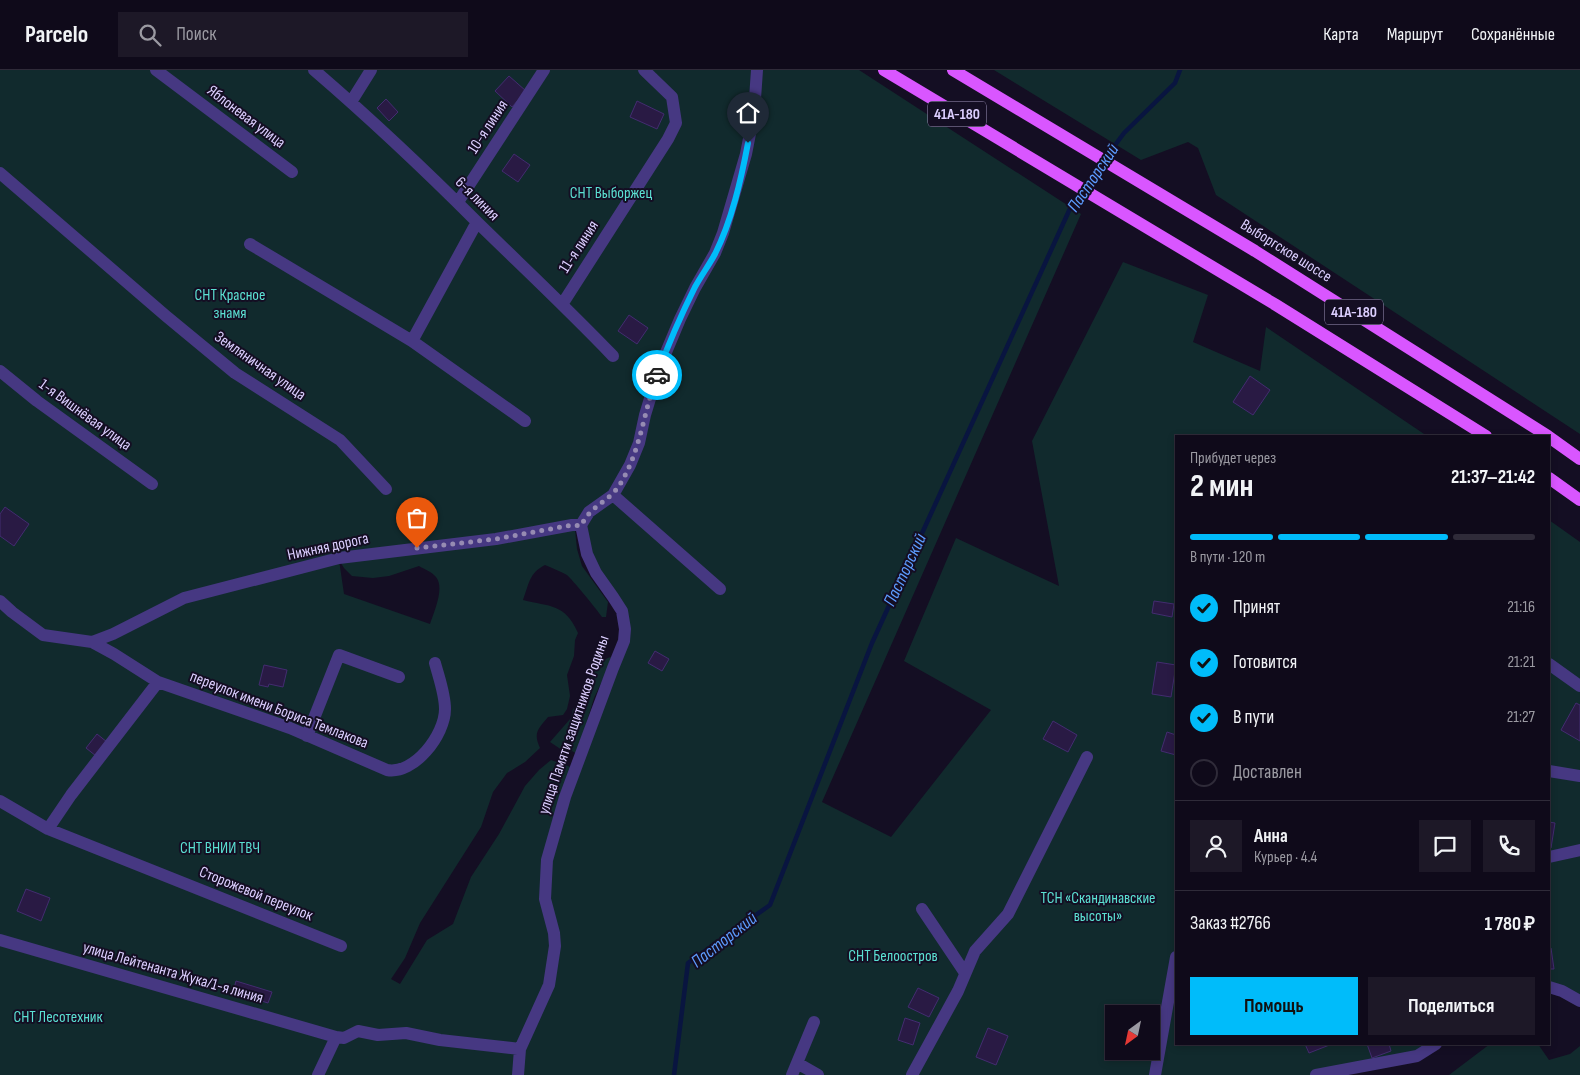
<!DOCTYPE html>
<html lang="ru">
<meta charset="utf-8">
<style>
:root{--surface:#0f0a1a;--page:#1d1827;--text:#f1f3f6;--muted:#9b9aa2;--line:#2f2b39;--accent:#00bcfa}
body{margin:0;font-family:"Sofia Sans Condensed",sans-serif;background:var(--page);color:var(--text);height:100vh;display:flex;flex-direction:column;font-size:19px;white-space:nowrap}
*{box-sizing:border-box;margin:0}
p{font-size:16px;color:var(--muted)}
.icon{flex:none;width:28px;height:28px;fill:none;stroke:currentColor;stroke-width:2;stroke-linecap:round;stroke-linejoin:round}
.map{position:relative;flex:1;overflow:hidden}
.drawer{position:absolute;left:1175px;top:365px;width:375px;height:610px;display:flex;flex-direction:column;background:var(--surface);border-radius:0px;box-shadow:0 2px 8px #0003,0 0 0 1px var(--line)}
.drawer>*{flex:none}
.needle{width:32px;rotate:213deg}
.buttons{position:absolute;left:1105px;top:935px;display:grid;gap:10px}
.buttons a{display:grid;place-items:center;width:55px;height:55px;border-radius:0px;background:var(--surface);box-shadow:0 2px 8px #0003,0 0 0 1px var(--line);font-size:25px}
.pin{position:absolute;display:grid;place-items:center;width:42px;height:42px;color:#fff;margin:-51px -21px;border-radius:50% 50% 50% 0;rotate:-45deg;box-shadow:0 0 5px #0007}
.pin .icon{rotate:45deg}
.courier{position:absolute;display:grid;place-items:center;width:50px;height:50px;margin:-25px;border:4px solid #00bcfa;border-radius:50%;background:#fff;color:#222;box-shadow:0 1px 6px #0007}
.summary em{font-style:normal;font-weight:700}
.summary div{display:flex;flex-direction:column-reverse}
.summary{display:flex;align-items:center;justify-content:space-between;height:85px;padding:0 15px}
h1{font-size:32px;font-weight:700;line-height:38px}
.bar{display:grid;grid-template-columns:repeat(4,1fr);gap:8px 5px;align-content:center;height:60px;padding:0 15px}
.bar i{height:6px;border-radius:4px;background:var(--line)}
.bar .active{background:var(--accent)}
.bar p{grid-column:span 4}
.line{display:flex;align-items:center;gap:12px;padding:0 15px;border-top:1px solid var(--line)}
.line div{flex:1}
.round{display:grid;place-items:center;flex:none;width:52px;height:52px;border-radius:0px;background:var(--page)}
ol{padding:0 15px;list-style:none}
li{display:flex;align-items:center;gap:15px;height:55px}
li p{margin-inline-start:auto}
li .icon{padding:5px;border-radius:50%;background:var(--accent);color:#111;stroke-width:4}
li:last-child{color:var(--muted)}
li i{width:28px;height:28px;border:2px solid var(--line);border-radius:50%}
.cta{display:flex;gap:10px;margin-top:auto;padding:10px 15px}
.cta a{flex:1;height:58px;border-radius:0px;background:var(--accent);color:#111;font-size:20px;font-weight:700;line-height:58px;text-align:center}
.cta a+a{background:var(--page);color:var(--text)}
header{display:flex;align-items:center;gap:30px;box-sizing:border-box;height:70px;padding:0 25px;background:var(--surface);border-bottom:1px solid var(--line)}
header strong{font-size:24px}
nav{display:flex;gap:28px;margin-inline-start:auto;font-size:18px}
.search{width:350px;height:45px;background:var(--page);display:flex;align-items:center;gap:12px;box-sizing:border-box;padding:0 18px;border-radius:0px;color:var(--muted);font-size:19px}
.map>svg:first-child{display:block}
</style>
<header>
<strong>Parcelo</strong>
<div class="search"><svg class="icon" aria-label="search" viewBox="0 0 24 24"><circle cx="10" cy="10" r="6"/><path d="M15 15l6 6"/></svg>Поиск</div>
<nav><a>Карта</a><a>Маршрут</a><a>Сохранённые</a></nav>
</header>
<div class="map">
<svg width="1580" height="1005" viewBox="0 0 1580 1005">
<rect width="100%" height="100%" fill="#140e23"/>
<path fill="#112a2d" fill-rule="evenodd" d="M0,0H859L1081,144L822,732L891,767L991,640L904,591L956,468L1059,516L1032,371L1123,192L1208,225L1193,272L1260,301L1266,257L1427,366H1176V974H1436L1417,986L1316,1005H0ZM575,460L582,468L624,555L576,699L551,690L539,700L525,716L499,764L471,807L453,854L427,870L400,914L391,909L405,888L420,853L481,757L493,722L507,703L525,692L540,678C533,663 538,659 548,647L563,645L567,639L570,626L567,605L574,586L575,570L578,563C565,533 550,537 523,530C529,514 529,503 545,495C552,498 560,501 567,505C571,508 599,542 602,547H606L608,532L582,496L577,479ZM339,490L344,498L352,506L373,508L389,506L419,496C424,499 432,502 436,507C445,518 434,542 430,554L344,524ZM1114,944H1151V981H1114Z
M994,0H1580V364L1216,125L1198,78L1188,72L1141,90Z
M1549,450L1580,472V931L1549,917Z
M611,587V592L594,628L577,684L572,681L568,684L550,672L571,648L573,639C582,635 582,626 585,618C590,609 600,589 611,587Z
M1490,974H1538L1549,990L1570,984L1580,976V1005H1449Z"/>
<g fill="none" stroke-linecap="round" stroke-linejoin="round">
<path stroke="#091540" stroke-width="4.5" d="M674,1005L688,893L770,835L872,573L1073,132L1124,63L1175,13L1180,0"/>
</g>
<path fill="#291a44" stroke="#432c70" d="M509,6L526,21L512,37L495,21Z
M386,29L398,42L389,51L377,38Z
M637,31L664,44L657,59L630,47Z
M514,84L530,95L518,112L502,101Z
M629,245L648,258L637,274L618,261Z
M1250,306L1270,320L1253,345L1233,332Z
M5,437L29,454L14,476L0,466V444Z
M1154,531L1174,534L1172,547L1152,543Z
M655,581L669,589L662,601L648,593Z
M1157,592L1176,595L1171,627L1152,624Z
M264,595L287,600L283,617L269,614L268,617L259,615Z
M1576,633L1580,635V671L1561,660Z
M1053,651L1077,665L1068,682L1043,669Z
M1167,662L1176,665V685L1161,681Z
M97,664L107,672L96,686L86,678Z
M1549,752L1555,753L1551,778H1549Z
M26,819L50,828L41,851L17,841Z
M1549,878H1551L1554,899H1549Z
M236,911L272,922L268,933L233,922Z
M918,918L939,928L929,947L908,937Z
M1118,939L1145,943V944H1118Z
M905,948L920,953L913,975L898,970Z
M988,958L1008,966L996,995L976,987Z
M1305,974H1332L1309,983Z
M1367,974H1389L1391,981L1372,988Z"/>
<g fill="none" stroke-linecap="round" stroke-linejoin="round">
<path stroke="#463882" stroke-width="12" d="M156,0L292,102
M314,0C371,49 425,100 478,153C523,197 569,240 613,286
M351,32L371,0
M0,103L166,246L235,303L340,370L386,419
M458,132L544,0
M250,174L412,271L525,351
M563,233L668,69L676,53L672,27L644,0
M412,271L477,152
M0,301L37,331L152,414
M613,425L720,519
M0,531L12,542L43,565L92,572L114,584L158,612L290,658L387,700C414,705 445,665 445,639C445,624 439,608 435,593
M92,572L113,564L184,528L339,488L496,469L572,455H581
M1549,594L1580,616
M307,666L339,585L399,607
M1549,701L1580,706
M0,731L48,759L341,876
M48,759L71,725L158,612
M1549,787L1580,780
M922,839L965,903
M0,870L336,967L344,968L358,961L378,965L406,963L440,970L520,979
M1549,917L1562,921L1580,931
M797,993L818,1005
M318,1005L336,967
M518,1005L520,979L549,915L555,876L554,863L545,829L547,790L565,727L613,598L624,571L625,559L622,541L613,527L596,503L587,484L581,455L589,442L613,425L630,395L639,373L645,345L659,299L680,249L695,218L715,183L723,163L746,84L754,43L757,0
M792,1005L814,952
M912,1005L958,921L975,881L1008,844L1087,687
M1155,1005L1176,887
M1316,1005L1417,986L1436,974"/>
<path stroke="#d956ff" stroke-width="12" d="M884,0L1276,235L1486,366
M953,0L1255,181L1548,366
M1549,367L1580,389
M1549,408L1580,430"/>
</g>
<g fill="none" stroke-linecap="round" stroke-linejoin="round">
<path stroke="#968bb2" stroke-width="5" stroke-dasharray="0 9" d="M417,478L496,469L572,455L581,456C592,433 610,433 622,411C641,378 644,341 657,305"/>
<path stroke="#00bcfa" stroke-width="6" d="M657,305C668,275 681,245 695,217C701,206 709,195 715,184C732,150 741,110 748,73"/>
</g>
<g text-anchor="middle" dominant-baseline="central" stroke-width="4" stroke-linejoin="round" paint-order="stroke">
<g fill="#140e23" stroke="#a095bd" stroke-width="1">
<rect x="928" y="31.5" width="58" height="25" rx="4"/>
<rect x="1325" y="229.5" width="58" height="25" rx="4"/>
</g>
<g font-size="15" font-weight="bold" fill="#dccfff">
<text x="957" y="44">41А-180</text>
<text x="1354" y="242">41А-180</text>
</g>
<g font-size="16" fill="#dccfff" stroke="#140e23">
<text transform="translate(246 47) rotate(37)">Яблоневая улица</text>
<text transform="translate(488 57) rotate(-57)">10-я линия</text>
<text transform="translate(477 129) rotate(45)">6-я линия</text>
<text transform="translate(579 177) rotate(-57)">11-я линия</text>
<text transform="translate(1286 181) rotate(32)">Выборгское шоссе</text>
<text transform="translate(260 296) rotate(35)">Земляничная улица</text>
<text transform="translate(85 345) rotate(36)">1-я Вишнёвая улица</text>
<text transform="translate(328 477) rotate(-12)">Нижняя дорога</text>
<text transform="translate(279 640) rotate(21)">переулок имени Бориса Темлакова</text>
<text transform="translate(574 655) rotate(-71)">улица Памяти защитников Родины</text>
<text transform="translate(256 824) rotate(22)">Сторожевой переулок</text>
<text transform="translate(173 903) rotate(16)">улица Лейтенанта Жука/1-я линия</text>
</g>
<g font-size="16" fill="#5be0d2" stroke="#140e23">
<text x="611" y="123">СНТ Выборжец</text>
<text x="230" y="225">СНТ Красное<tspan x="230" dy="18">знамя</tspan></text>
<text x="220" y="778">СНТ ВНИИ ТВЧ</text>
<text x="1098" y="828">ТСН «Скандинавские<tspan x="1098" dy="18">высоты»</tspan></text>
<text x="893" y="886">СНТ Белоостров</text>
<text x="58" y="947">СНТ Лесотехник</text>
</g>
<g font-size="18" font-style="italic" fill="#5d9cff" stroke="#140e23">
<text transform="translate(1093 108) rotate(-56)">Пасторский</text>
<text transform="translate(905 500) rotate(-65)">Пасторский</text>
<text transform="translate(724 870) rotate(-38)">Пасторский</text>
</g>
</g>
</svg>
<div class="buttons">
<a><svg class="needle" viewBox="-14 -14 28 28"><path d="M0-13l5 13h-10z" fill="#e53935"/><path d="M0 13l5-13h-10z" fill="#9b9aa2"/></svg></a>
</div>
<div class="pin" style="left:417px;top:478px;background:#ea580c"><svg class="icon" aria-label="bag" viewBox="0 0 24 24"><path d="M5 8h14l-1 12H6zM9 8a3 3 0 0 1 6 0"/></svg></div>
<div class="pin" style="left:748px;top:73px;background:#1f2937"><svg class="icon" aria-label="home" viewBox="0 0 24 24"><path d="M3 11l9-7 9 7M6 9v11h12V9"/></svg></div>
<div class="courier" style="left:657px;top:305px"><svg class="icon" aria-label="car" viewBox="0 0 24 24"><path d="M5 17H2v-5l4-1 3-4h7l3 4 3 1v5h-3M9 17h6M6 11h13"/><circle cx="7" cy="17" r="2"/><circle cx="17" cy="17" r="2"/></svg></div>
<section class="drawer">
<div class="summary"><div><h1>2 мин</h1><p>Прибудет через</p></div><em>21:37–21:42</em></div>
<div class="bar"><i class="active"></i><i class="active"></i><i class="active"></i><i></i><p>В пути · 120 m</p></div>
<ol>
<li><svg class="icon" aria-label="check" viewBox="0 0 24 24"><path d="M5 12l5 5 9-10"/></svg>Принят<p>21:16</p></li>
<li><svg class="icon" aria-label="check" viewBox="0 0 24 24"><path d="M5 12l5 5 9-10"/></svg>Готовится<p>21:21</p></li>
<li><svg class="icon" aria-label="check" viewBox="0 0 24 24"><path d="M5 12l5 5 9-10"/></svg>В пути<p>21:27</p></li>
<li><i></i>Доставлен</li>
</ol>
<div class="line" style="height:90px"><a class="round"><svg class="icon" aria-label="person" viewBox="0 0 24 24"><circle cx="12" cy="8" r="4"/><path d="M4 21q1-7 8-7t8 7"/></svg></a><div><b>Анна</b><p>Курьер · 4.4</p></div><a class="round"><svg class="icon" aria-label="chat" viewBox="0 0 24 24"><path d="M4 5h16v11H9l-5 4z"/></svg></a><a class="round"><svg class="icon" aria-label="phone" viewBox="0 0 24 24"><path d="M5 4h4l2 5-3 2q2 4 5 5l2-3 5 2v4C11 20 4 13 5 4z"/></svg></a></div>
<div class="line" style="height:65px"><div>Заказ #2766</div><b>1 780 ₽</b></div>
<div class="cta"><a>Помощь</a><a>Поделиться</a></div>
</section>
</div>
